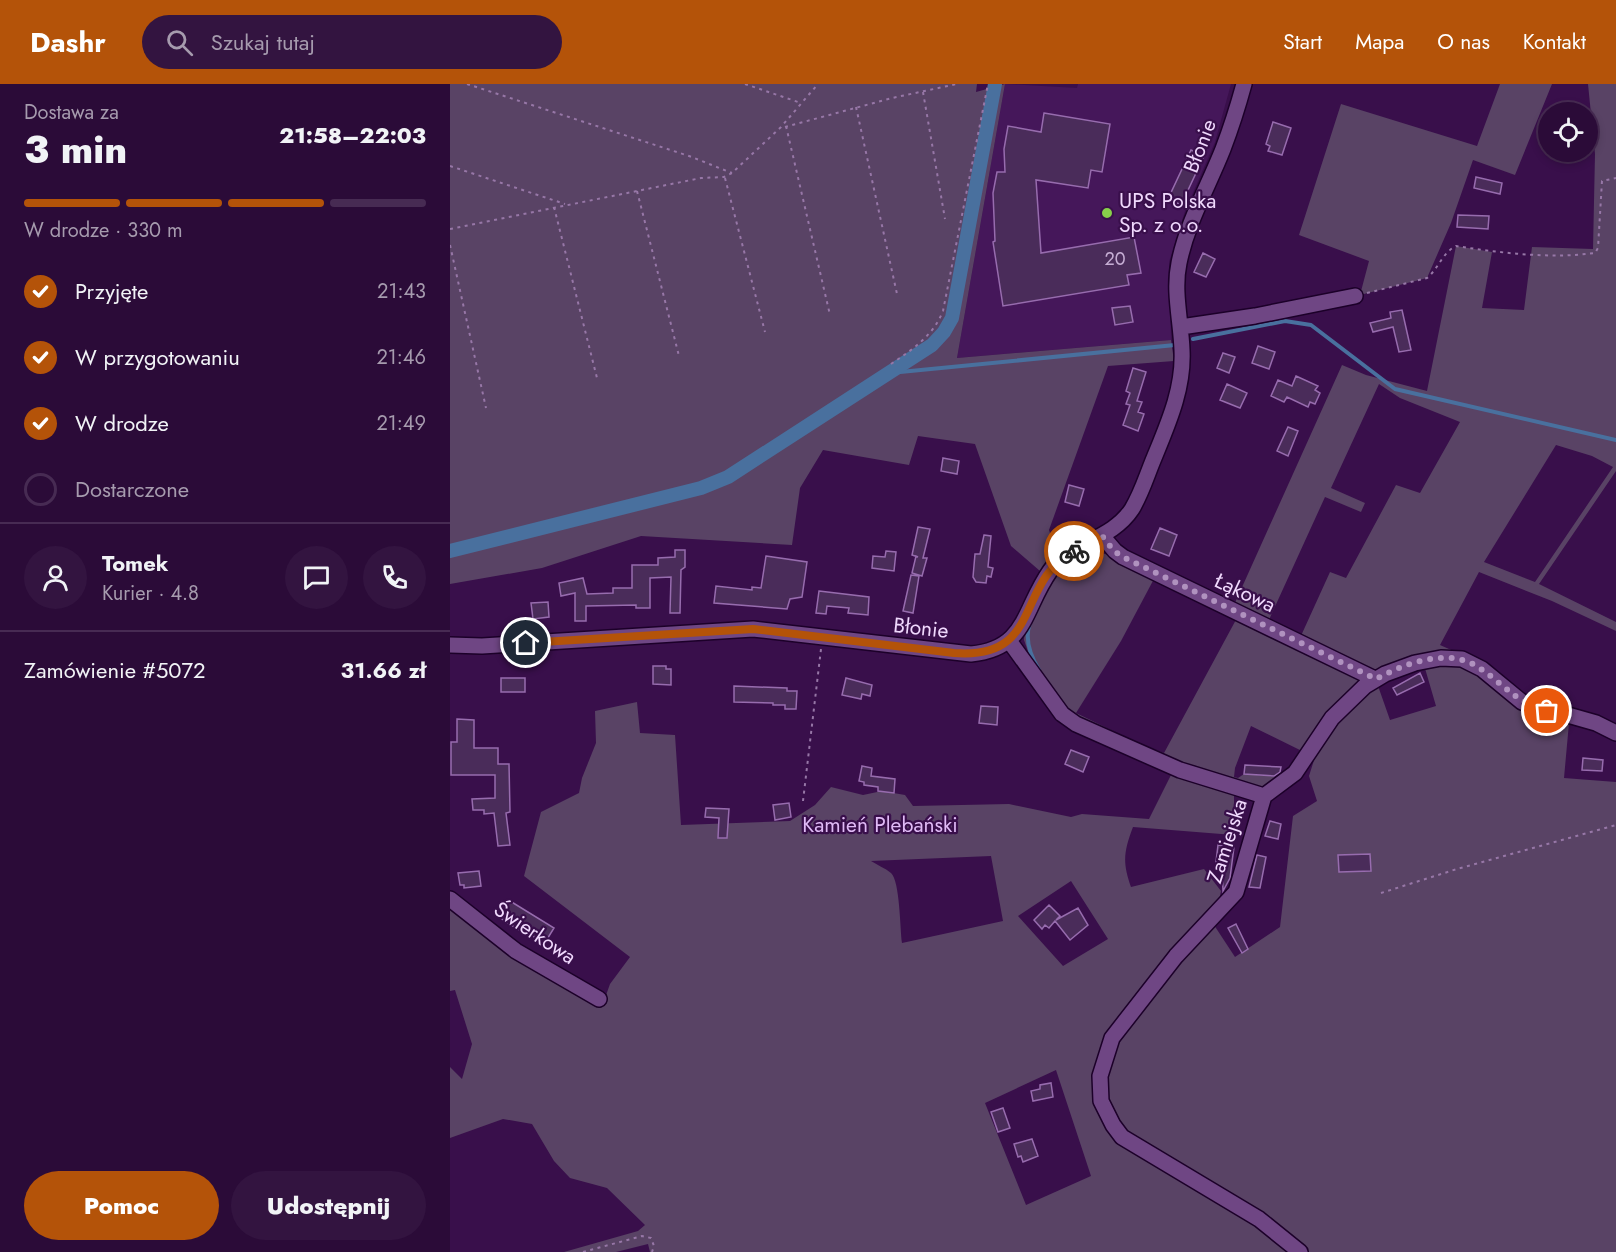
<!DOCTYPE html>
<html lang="pl">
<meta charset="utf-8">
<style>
:root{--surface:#2b0b38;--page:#331440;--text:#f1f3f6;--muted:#a69bae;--line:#472b53;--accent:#b45309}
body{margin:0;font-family:Jost,sans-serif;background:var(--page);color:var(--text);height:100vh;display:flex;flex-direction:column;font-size:22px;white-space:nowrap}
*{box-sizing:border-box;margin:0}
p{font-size:20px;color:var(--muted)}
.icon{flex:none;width:33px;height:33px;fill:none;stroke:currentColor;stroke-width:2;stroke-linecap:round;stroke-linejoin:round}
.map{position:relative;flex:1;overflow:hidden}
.details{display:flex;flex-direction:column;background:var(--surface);width:450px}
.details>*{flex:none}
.buttons{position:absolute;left:1088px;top:18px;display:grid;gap:12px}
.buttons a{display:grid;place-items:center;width:60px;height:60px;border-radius:50%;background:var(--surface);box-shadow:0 3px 9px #0003,0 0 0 2px var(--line);font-size:30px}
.pin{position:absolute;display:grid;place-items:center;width:51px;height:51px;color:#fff;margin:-26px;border:3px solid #fff;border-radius:50%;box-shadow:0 2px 6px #0007}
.courier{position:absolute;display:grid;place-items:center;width:60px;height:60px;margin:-30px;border:4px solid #b45309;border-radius:50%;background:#fff;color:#222;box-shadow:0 2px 8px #0007}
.headline em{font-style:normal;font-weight:800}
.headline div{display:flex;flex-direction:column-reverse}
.headline{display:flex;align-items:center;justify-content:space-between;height:102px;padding:0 24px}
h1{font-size:39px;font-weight:800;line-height:45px}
.bar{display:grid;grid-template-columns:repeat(4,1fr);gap:9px 6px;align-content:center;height:72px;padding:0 24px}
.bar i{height:8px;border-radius:4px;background:var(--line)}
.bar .active{background:var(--accent)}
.bar p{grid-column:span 4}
.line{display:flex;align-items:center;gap:15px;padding:0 24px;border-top:2px solid var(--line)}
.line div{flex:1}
.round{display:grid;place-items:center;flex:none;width:63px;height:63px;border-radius:32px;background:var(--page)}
ol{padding:0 24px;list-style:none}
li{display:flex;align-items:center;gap:18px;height:66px}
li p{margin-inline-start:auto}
li .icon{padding:6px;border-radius:50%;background:var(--accent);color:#fff;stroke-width:4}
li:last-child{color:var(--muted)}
li i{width:33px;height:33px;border:3px solid var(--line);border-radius:50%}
.cta{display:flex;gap:12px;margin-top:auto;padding:12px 24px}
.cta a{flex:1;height:69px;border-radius:36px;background:var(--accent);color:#fff;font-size:24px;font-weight:800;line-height:69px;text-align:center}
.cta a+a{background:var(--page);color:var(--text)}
header{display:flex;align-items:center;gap:36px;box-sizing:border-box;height:84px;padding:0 30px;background:var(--accent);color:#fff}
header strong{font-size:28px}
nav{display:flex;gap:33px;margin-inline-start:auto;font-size:21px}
.search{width:420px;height:54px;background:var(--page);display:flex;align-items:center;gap:15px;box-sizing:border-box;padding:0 21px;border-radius:33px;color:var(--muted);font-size:22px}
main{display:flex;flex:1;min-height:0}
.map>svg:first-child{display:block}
</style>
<header>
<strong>Dashr</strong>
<div class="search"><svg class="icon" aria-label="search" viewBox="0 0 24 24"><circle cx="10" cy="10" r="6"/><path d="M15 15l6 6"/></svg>Szukaj tutaj</div>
<nav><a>Start</a><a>Mapa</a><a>O nas</a><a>Kontakt</a></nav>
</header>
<main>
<section class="details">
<div class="headline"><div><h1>3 min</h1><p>Dostawa za</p></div><em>21:58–22:03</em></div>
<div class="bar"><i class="active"></i><i class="active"></i><i class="active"></i><i></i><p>W drodze · 330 m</p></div>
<ol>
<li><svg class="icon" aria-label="check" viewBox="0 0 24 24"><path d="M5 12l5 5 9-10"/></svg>Przyjęte<p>21:43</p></li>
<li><svg class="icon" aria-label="check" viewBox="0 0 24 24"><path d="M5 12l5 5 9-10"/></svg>W przygotowaniu<p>21:46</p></li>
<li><svg class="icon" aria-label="check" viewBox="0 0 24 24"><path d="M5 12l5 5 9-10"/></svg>W drodze<p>21:49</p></li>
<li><i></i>Dostarczone</li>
</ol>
<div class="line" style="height:108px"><a class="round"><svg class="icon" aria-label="person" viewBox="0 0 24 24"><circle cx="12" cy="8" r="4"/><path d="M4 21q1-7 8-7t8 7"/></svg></a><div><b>Tomek</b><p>Kurier · 4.8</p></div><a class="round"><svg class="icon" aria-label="chat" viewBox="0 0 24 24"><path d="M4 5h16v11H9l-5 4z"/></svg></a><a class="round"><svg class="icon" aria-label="phone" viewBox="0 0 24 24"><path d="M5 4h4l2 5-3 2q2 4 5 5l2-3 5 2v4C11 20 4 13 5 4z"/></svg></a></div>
<div class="line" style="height:78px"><div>Zamówienie #5072</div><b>31.66 zł</b></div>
<div class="cta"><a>Pomoc</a><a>Udostępnij</a></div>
</section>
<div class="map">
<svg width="1166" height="1168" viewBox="0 0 1166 1168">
<rect width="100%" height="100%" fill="#390f4b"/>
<path fill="#45175a" d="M555,0L627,4L628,0H781L765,58L735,127L719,178L721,256L507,274Z"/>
<path fill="#594365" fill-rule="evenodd" d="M0,0H527L526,8L555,0L507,274L721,256L724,277L658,282L599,446L607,470L590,487L561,462L525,360L468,352L459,381L373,366L350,404L342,461L191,452L92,484L0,500Z
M1050,0H1102L1065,91L1023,76L1001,139L977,194L910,211L919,177L849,151L891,20L1027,62Z
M1138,0H1166V387L1089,500L1166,538V547L1102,517L1029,488L990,561L1017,573L1064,607L1120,628L1114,694L1166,698V1168H200L198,1160L166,1168H114L188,1147L195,1141L157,1104L120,1094L104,1077L82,1040L53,1035L0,1054V983L12,995L22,960L5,906L0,907V822L155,914L160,900L180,873L74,792L91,728L129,709L132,694L146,659L145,627L187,618L190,649L225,651L231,741L340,737L365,721L381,703L413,711L432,707L455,711L463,722L559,720L621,733L632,730L699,735L722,689L784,708V751L683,743C674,767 672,778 681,803L754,785L771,807L764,841L785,873L830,843L843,732L867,717L859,692L865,673L862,672L887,632L927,599L940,636L986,622L974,581L926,590L850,554L880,488L896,494L946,401L970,409L1010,338L950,314L929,300L881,404L915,419L911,428L875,413L818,538L784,521L892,281L916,291L977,307L1006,162L1042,168L1032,224L1074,226L1082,163L1143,165L1145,70ZM1106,361L1142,372L1163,383L1085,498L1034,478ZM541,772L553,837L452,859C450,845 450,797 441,789C435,784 427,781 421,777ZM621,797L658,855L613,882L568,832ZM606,986L641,1092L576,1121L535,1019Z
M638,466L659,471L705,493L671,557L626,629L692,661L714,669L788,532L919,595L856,669L801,642L785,684L784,693L788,694L794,690L830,693L818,703L806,705L742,687L642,645L613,624L582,579L574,556L575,545L608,484Z"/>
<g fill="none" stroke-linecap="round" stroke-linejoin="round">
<path stroke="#49709e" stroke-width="4" d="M743,255L835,237L861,241L945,305L1166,356
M440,289L725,261
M580,539C574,555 580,571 589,586"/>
<path stroke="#49709e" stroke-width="14" d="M0,467L251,404L278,393L482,261L494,248L502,234L545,0"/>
</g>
<path fill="#4a2c5a" stroke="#976cae" stroke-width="1.5" d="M594,29L660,40L652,88L641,86L638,104L586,96L591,169L684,153L691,189L677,191L679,201L553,222L543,158L545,157L543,109L547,88H555L554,65L558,42L591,48Z
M823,38L841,44L832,71L818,67L820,62L816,60Z
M741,66L754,72L731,121L718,115Z
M1026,93L1052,99L1050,110L1024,104Z
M1008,131L1039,132L1038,145L1007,143Z
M753,169L765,175L756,193L744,188Z
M680,222L683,238L665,241L662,224Z
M952,226L961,266L949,268L943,243L923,248L920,239L941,234L940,228Z
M808,262L825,268L819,285L802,279Z
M773,269L785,273L779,289L767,284Z
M683,284L696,288L687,317L692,318L688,328L694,330L688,347L673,341L680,321L676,320L680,309L676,307Z
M846,292L868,302L865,306L870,309L865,320L860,318L858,323L837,313L834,318L821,312L828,296L842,302Z
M777,300L797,309L790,324L770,316Z
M838,343L848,347L838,372L827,367Z
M493,374L509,377L507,390L491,387Z
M619,401L634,405L629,422L615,418Z
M468,443L480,445L473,474H477L472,492L462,489L466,472L468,473L462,471Z
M710,444L727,451L719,472L701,465Z
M534,451L541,452L538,483L543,484L541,493L537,492L536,499L526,498L523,493L525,470H530Z
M225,466H235V483L231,486L230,529H220L221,493L200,494V524H186V521L136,522V537H125V509L111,512L109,499L133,494L137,510L163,509V504H182V481H208V474L225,473Z
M436,467L446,468L444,487L422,484L423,472L435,473Z
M316,472L357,478L352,513L340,515L337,525L264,519L266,502L302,506V503L311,504Z
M461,491L469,492L463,529L453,527Z
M369,507L419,513L418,531L398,529L399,524L377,522L376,530L366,529Z
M98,518L99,533L83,535L81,519Z
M203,582H216V585H221V601L203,600Z
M970,589L974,598L947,611L943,604Z
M51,594H75V608H51Z
M396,594L422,601L420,612L412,610L411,615L392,611Z
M284,602L337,604V607H347L346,625H335V621H323V619L284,618Z
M531,622L548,623L547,641L529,639Z
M7,635L24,636V664H48V680H59L60,728L56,729L60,761L48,762L44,729L34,730V726H23L22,715L45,714V691H1V658H7Z
M621,666L639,673L633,688L615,680Z
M1133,674L1153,676L1152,687L1132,686Z
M795,681L831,683L830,688L824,692L794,690Z
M412,682L422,684L421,692L445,695L444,709L428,707V703L414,701V698L409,697Z
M339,719L341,733L325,736L323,721Z
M256,724L279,725L277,754H268L269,734L255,733Z
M820,737L831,740L828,755L815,752Z
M768,761L784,763L780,794L773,807L772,779L766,778Z
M920,770L921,787L889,788L888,771Z
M807,771L816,773L810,804L799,803Z
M29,787L31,802L14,804V801H10L8,789Z
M60,817L104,844L96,857L91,854L90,857L77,848L75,850L49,833Z
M599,821L610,832L606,836L628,824L638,841L620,856L605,837L599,844L595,841L592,845L584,836Z
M786,840L798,865L792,869L778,844Z
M601,999L603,1013L583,1017L581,1007L590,1005V1001Z
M553,1024L560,1044L548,1048L541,1028Z
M582,1055L588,1072L573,1078L571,1072L568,1073L564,1060Z"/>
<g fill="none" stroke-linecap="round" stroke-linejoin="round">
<defs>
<path id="street" d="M731,243L805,232L905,212
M653,453L665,467L673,473L925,595
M560,558L612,630L626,640L730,686L814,712
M0,561L32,562L303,545L521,570C577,565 573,525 600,487C620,458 661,457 682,425C691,410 696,394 702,379C717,342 734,306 732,266C731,237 723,207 729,179C737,139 758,103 773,65C781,44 788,22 794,0
M0,815L66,867L149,915
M850,1168L809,1135L672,1053L663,1041L651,1017L650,992L662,954L726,872L786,808L814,712L845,689L882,634L915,602L935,590L965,579L991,574L1012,575L1032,585L1072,618L1146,639L1166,649"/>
</defs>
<use href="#street" stroke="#1c0029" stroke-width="18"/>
<path stroke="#9777a7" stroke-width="2" stroke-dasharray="3 4.5" stroke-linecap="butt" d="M17,0L239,72L282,89
M295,0L351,19
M473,8L495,135
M406,23L447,210
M336,42L380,231
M335,43L442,14L507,0
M0,82L115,120
M275,94L315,248
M187,107L229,272
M104,123L147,294
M0,145L251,94L274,93L282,89L331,43L368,0
M0,161L36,324
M917,209L977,194C989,184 992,169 1006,162C1051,169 1100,175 1145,169L1148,164L1152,97L1166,94
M441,280C463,265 483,252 493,227L538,0
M353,717L371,565
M931,809L1007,785L1166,741
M133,1168L192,1152L201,1154L204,1162L202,1168"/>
<use href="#street" stroke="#6f4684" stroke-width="15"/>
</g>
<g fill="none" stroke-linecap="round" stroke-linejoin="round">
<path stroke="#b092bf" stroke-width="6" stroke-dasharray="0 10.8" d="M624,467L653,453L664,467L673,473L926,595C956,579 1000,562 1031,585C1057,603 1064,617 1097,627"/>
<path stroke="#b45309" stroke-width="8" d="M76,559L303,545L504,569C594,576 564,499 624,467"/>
</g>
<circle fill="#87cf4a" stroke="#390f4b" stroke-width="2" cx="657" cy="129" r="6"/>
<g text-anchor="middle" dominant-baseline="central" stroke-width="4.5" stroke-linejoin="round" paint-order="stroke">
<g font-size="18" fill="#c6aed4">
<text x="665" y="175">20</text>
</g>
<g font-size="21" fill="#f0d9fd" stroke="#390f4b">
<text transform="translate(750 62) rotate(-69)">Błonie</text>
<text transform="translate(795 509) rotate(25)">Łąkowa</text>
<text transform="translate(471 544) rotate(6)">Błonie</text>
<text transform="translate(777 757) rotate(-72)">Zamiejska</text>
<text transform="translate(85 849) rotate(34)">Świerkowa</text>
</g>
<g font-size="21" fill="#f0d9fd" stroke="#390f4b" text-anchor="start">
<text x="669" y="117">UPS Polska<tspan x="669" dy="24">Sp. z o.o.</tspan></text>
</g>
<g font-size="21" fill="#e0baf6" stroke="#390f4b">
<text x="430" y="741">Kamień Plebański</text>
</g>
</g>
</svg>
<div class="buttons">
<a><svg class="icon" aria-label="locate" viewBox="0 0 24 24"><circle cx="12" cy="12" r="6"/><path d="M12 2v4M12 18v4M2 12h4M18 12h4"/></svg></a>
</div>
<div class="pin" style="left:1097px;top:627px;background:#ea580c"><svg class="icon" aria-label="bag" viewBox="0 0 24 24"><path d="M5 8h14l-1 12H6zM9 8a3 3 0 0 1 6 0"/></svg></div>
<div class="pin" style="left:76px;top:559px;background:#1f2937"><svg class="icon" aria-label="home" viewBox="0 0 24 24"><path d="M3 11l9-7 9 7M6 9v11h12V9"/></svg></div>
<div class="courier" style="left:624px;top:467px"><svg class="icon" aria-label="bike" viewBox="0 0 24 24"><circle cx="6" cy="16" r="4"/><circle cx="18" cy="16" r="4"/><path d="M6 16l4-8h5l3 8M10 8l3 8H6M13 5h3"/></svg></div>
</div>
</main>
